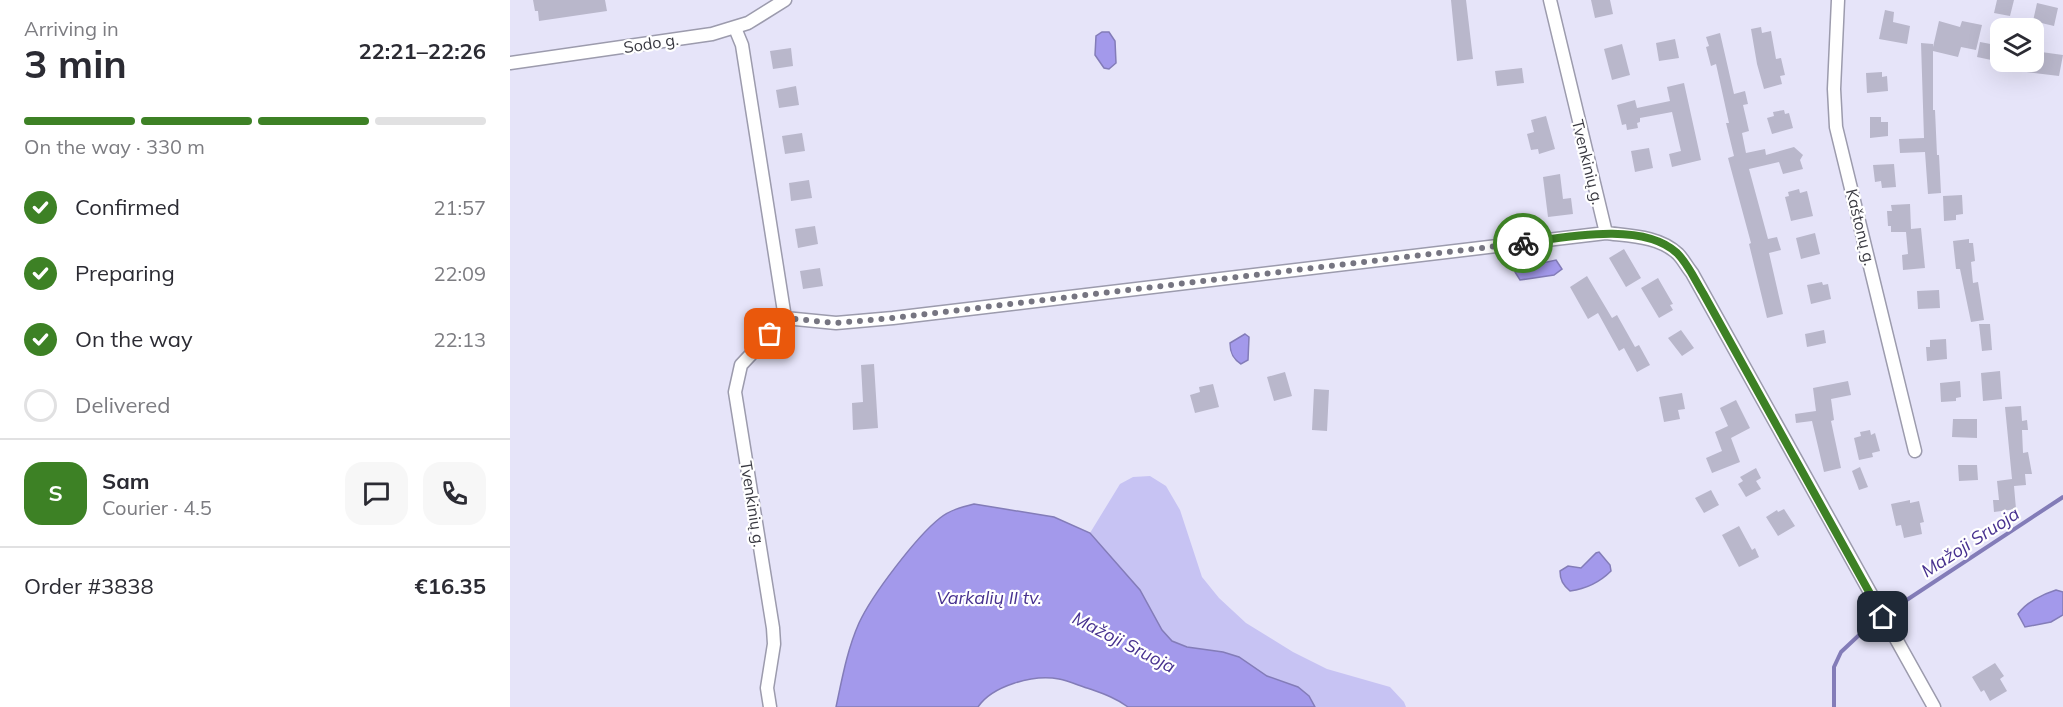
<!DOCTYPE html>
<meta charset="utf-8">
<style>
:root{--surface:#fff;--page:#f7f7f7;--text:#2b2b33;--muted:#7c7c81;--line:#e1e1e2;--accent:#3d8125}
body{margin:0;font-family:Mulish,sans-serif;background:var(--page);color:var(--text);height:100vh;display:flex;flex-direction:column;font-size:22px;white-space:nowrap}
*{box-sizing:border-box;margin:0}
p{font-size:20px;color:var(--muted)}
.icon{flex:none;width:33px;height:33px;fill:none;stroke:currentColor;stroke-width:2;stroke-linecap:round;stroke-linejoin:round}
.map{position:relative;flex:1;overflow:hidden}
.drawer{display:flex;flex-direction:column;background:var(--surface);width:510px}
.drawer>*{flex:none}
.controls{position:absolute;left:1480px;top:18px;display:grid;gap:12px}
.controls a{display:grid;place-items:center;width:54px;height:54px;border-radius:12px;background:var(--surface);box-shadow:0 6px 24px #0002;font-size:30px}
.pin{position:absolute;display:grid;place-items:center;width:51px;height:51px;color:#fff;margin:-26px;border-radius:12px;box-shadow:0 3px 9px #0006}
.courier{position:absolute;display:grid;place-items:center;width:60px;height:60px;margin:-30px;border:4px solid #3d8125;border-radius:50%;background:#fff;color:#222;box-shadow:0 2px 8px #0007}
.headline em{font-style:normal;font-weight:700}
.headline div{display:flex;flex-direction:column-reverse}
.headline{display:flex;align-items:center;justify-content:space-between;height:102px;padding:0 24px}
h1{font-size:39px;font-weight:700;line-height:45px}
.bar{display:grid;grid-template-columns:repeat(4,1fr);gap:9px 6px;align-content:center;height:72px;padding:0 24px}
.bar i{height:8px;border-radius:4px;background:var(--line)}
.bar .selected{background:var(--accent)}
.bar p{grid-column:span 4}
.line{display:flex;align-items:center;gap:15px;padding:0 24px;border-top:2px solid var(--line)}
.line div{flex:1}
.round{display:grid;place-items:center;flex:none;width:63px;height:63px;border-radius:18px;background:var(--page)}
ol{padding:0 24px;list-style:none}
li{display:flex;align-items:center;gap:18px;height:66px}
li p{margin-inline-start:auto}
li .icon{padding:6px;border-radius:50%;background:var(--accent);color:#fff;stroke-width:4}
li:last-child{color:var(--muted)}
li i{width:33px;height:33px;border:3px solid var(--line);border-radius:50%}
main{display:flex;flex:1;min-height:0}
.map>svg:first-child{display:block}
</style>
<main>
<section class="drawer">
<div class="headline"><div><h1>3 min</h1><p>Arriving in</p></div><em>22:21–22:26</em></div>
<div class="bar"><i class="selected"></i><i class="selected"></i><i class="selected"></i><i></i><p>On the way · 330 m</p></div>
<ol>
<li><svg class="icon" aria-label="check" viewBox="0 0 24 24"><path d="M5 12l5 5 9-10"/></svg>Confirmed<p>21:57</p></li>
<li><svg class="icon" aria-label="check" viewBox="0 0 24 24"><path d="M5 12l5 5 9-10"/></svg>Preparing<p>22:09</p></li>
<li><svg class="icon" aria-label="check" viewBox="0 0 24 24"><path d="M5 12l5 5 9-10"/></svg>On the way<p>22:13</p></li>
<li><i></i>Delivered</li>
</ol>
<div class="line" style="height:108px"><b class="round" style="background:var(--accent);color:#fff">S</b><div><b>Sam</b><p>Courier · 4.5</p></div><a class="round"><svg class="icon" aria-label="chat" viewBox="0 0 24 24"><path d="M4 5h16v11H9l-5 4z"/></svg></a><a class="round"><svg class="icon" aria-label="phone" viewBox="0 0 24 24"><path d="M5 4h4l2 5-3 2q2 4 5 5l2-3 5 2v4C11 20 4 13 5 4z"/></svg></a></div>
<div class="line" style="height:78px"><div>Order #3838</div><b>€16.35</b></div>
</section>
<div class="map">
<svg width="1553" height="707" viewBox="0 0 1553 707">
<rect width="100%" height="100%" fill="#e6e4f9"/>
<path fill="#c7c3f3" d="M640,476L656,486L670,510L692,577L709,598L736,623L783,652L817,669L880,687L894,702L896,707H805L799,696L788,687L757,676L729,657L713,652L677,647L662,641L652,630L630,590L580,533L610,484L623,477Z"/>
<path fill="#a399eb" stroke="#837cb8" stroke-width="1.5" d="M592,32H599L605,41L606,63L599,69L594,68L585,55L586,36Z
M1046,260L1052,269L1044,275L1010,280L1005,272L1014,267Z
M735,334L739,337L738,360L731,364C723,359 720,353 720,343Z
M464,504L544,517L580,533L630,590L652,630L662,641L677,647L713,652L729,657L757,676L788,687L799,696L805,707H618C606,698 594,694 580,689C570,686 559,681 549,679C523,674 482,686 468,707H326C332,679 337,650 349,623C362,595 406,537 430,518C440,510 452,507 464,504Z
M1089,552L1100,565L1101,571C1090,582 1075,589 1060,591C1053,585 1050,580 1050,571L1058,566L1071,568L1086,553Z
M1546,590L1553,592V615L1541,622L1515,627L1508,614C1515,603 1533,594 1546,590Z"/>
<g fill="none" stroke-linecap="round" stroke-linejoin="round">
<path stroke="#837cb8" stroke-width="4" d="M1383,609L1553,497
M1324,707V667L1331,652L1363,622"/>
</g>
<path fill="#b9b7cb" d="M23,0H95L97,11L29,21L28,11H25Z
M941,0H956L963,59L947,61Z
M1081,0H1100L1103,14L1085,18Z
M1487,0H1504L1500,16L1484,13Z
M1527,3L1548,8L1544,26L1523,21Z
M1375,10L1384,12L1383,22L1400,26L1397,44L1369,39Z
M1429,21L1450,27L1452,21L1472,25L1466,50L1451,47L1448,57L1423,51V110H1425L1427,155H1429L1431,193L1418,194L1415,152L1390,153L1389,139L1414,138L1411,43L1423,44V47Z
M1251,27L1252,33L1261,31L1266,59L1271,58L1275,75L1270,76L1272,84L1254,89L1247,64L1241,29Z
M1210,33L1224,94L1235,91L1238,104L1233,105L1239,131L1232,133L1236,153L1255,149L1256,155L1284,147L1293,155L1290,160L1293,169L1273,174L1269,162L1239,169L1258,239L1267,237L1271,250L1259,253L1273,314L1257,318L1239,244L1241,243L1218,158L1224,156L1216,123H1219L1206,64L1201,66L1196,47L1199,46L1196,37Z
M1165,39L1169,58L1149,61L1146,43Z
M1470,42L1491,46V62L1467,57Z
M1112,44L1120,75L1102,80L1094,49Z
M281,48L283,66L263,69L260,51Z
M1524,51L1553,55L1549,76L1509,71L1510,62H1524Z
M1012,68L1014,83L987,86L985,71Z
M1372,72V77L1377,76L1378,91L1357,93L1356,73Z
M1174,83L1191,160L1162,167L1159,154L1171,151L1162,112L1130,118V122L1127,123L1128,128L1117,130L1116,124L1112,125L1107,105L1125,100L1127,108L1160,101L1157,87Z
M286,86L289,105L269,108L266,90Z
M1274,110L1275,114L1279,113L1283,128L1262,134L1257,118L1264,116L1263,112Z
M1036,116L1045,149L1029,154L1028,149L1021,150L1017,134L1024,132L1021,120Z
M1360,117H1371V122H1378V136L1360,138Z
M292,133L295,151L275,154L272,136Z
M1139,148L1143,168L1125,172L1121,151Z
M1384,164L1386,187L1372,188L1371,181L1365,182L1363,165Z
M1050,174L1053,199L1061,198L1063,214L1038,217L1033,177Z
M299,180L302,198L281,201L279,183Z
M1289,189L1290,193L1297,191L1303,216L1281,221L1275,197L1279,196L1278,192Z
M1452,195L1453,214L1446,215V220L1434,221L1433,196Z
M1400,204L1401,229L1411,228L1415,268L1393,270L1392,255L1398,254L1396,232H1381V226H1378L1377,211H1382L1381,205Z
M305,226L308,244L288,248L285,229Z
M1305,233L1310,254L1291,259L1286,238Z
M1459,239V243H1463L1465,261L1461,262L1463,283L1468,282L1474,320L1461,322L1450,269H1446L1443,241Z
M1114,249L1131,278L1116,287L1099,258Z
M310,268L313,286L293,289L290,271Z
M1077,276L1102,318L1107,315L1125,347L1129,345L1140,365L1127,372L1114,348L1109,351L1088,313L1078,319L1060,287Z
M1148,278L1163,304L1160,305L1163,310L1149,318L1131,288Z
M1312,282L1313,285L1318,284L1321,299L1301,304L1297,285Z
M1429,290L1430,308L1408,309L1407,291Z
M1469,324H1480L1482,350L1472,351Z
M1171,330L1184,348L1172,356L1158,338Z
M1314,330L1316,343L1297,347L1295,334Z
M1436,339L1437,359L1417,361L1416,347H1420V340Z
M364,364L368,428L343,430L342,403L353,402L351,365Z
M1490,371L1492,399L1473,401L1471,373Z
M775,372L782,396L764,401L757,377Z
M1338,381L1341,395L1321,399L1324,420L1321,421L1331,468L1314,472L1302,421L1286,423L1285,414L1306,411L1303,388Z
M1450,381L1451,397L1446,398V401L1431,402L1430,383Z
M703,384L709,407L685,413L680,395L690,392L689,387Z
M804,389L819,390L817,431L802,430Z
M1172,393L1175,409L1168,410L1170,419L1154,422L1149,397Z
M1226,400L1240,428L1221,438L1230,462L1202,473L1196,458L1212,451L1205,432L1218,426L1210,408Z
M1511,406L1512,421L1517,420L1518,430H1512L1513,453L1518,452L1522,474H1515L1516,485L1504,486L1506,509L1484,512L1483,500H1489L1487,481L1502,479L1495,407Z
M1443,419H1467V438L1442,437Z
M1360,430L1361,435L1365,433L1370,451L1362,453L1363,457L1349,460L1344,438L1351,436L1350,432Z
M1448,465H1467L1468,480L1449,481Z
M1350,467L1358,487L1349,490L1342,471Z
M1246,468L1251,478L1246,481L1251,489L1236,497L1228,484L1233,481L1230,477Z
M1201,490L1209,505L1194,513L1185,498Z
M1400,500V503L1409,501L1414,522L1410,523L1412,534L1394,538L1391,525L1386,526L1381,504Z
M1274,509L1285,526L1268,536L1256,517L1267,510L1268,512Z
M1229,526L1242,550L1245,548L1249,557L1229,567L1212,535Z
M1485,663L1494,676L1490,679L1497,691L1480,701L1474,690L1471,692L1462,677Z"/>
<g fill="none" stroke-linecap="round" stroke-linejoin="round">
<defs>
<path id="street" d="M1040,0L1096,233C1120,236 1149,236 1168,254C1173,259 1177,267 1182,273L1424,707
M1328,0L1324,89L1326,127L1405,451
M225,28L232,45L275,318
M0,63L202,34L238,23L275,0
M275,318L326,323L383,318L1096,233
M260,707L257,688L264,644L263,628L225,392L231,365L275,318"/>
</defs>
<use href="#street" stroke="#9c9bad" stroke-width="15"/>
<use href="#street" stroke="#fff" stroke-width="12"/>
</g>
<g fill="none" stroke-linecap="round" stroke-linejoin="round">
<path stroke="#767581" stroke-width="6" stroke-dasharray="0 10.8" d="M260,334L275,318L326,323L383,318L1013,243"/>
<path stroke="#3d8125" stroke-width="8" d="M1013,243C1056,237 1133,221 1167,253C1178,264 1185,280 1193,293L1373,617"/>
</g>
<g text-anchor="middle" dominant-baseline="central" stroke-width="4.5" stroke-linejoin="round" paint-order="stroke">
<g font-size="16" fill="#393941" stroke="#fff">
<text transform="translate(141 43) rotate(-9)">Sodo g.</text>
<text transform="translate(1078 162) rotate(76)">Tvenkinių g.</text>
<text transform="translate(1351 227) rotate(76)">Kaštonų g.</text>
<text transform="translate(243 504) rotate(81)">Tvenkinių g.</text>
</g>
<g font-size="18" font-style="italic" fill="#47318f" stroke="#fff">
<text transform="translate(1460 542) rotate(-33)">Mažoji Sruoja</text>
<text x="479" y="597">Varkalių II tv.</text>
<text transform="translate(614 642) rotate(27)">Mažoji Sruoja</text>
</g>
</g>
</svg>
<div class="controls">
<a><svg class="icon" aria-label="layers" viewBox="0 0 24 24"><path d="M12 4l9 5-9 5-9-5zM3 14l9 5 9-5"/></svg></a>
</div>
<div class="pin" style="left:260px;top:334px;background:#ea580c"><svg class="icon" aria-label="bag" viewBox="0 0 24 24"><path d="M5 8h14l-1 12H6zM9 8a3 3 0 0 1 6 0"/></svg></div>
<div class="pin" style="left:1373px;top:617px;background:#1f2937"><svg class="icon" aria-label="home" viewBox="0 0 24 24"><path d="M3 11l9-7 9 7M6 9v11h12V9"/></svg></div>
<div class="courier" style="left:1013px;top:243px"><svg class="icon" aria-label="bike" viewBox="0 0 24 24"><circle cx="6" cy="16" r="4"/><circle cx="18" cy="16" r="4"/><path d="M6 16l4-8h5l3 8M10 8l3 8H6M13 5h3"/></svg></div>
</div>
</main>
